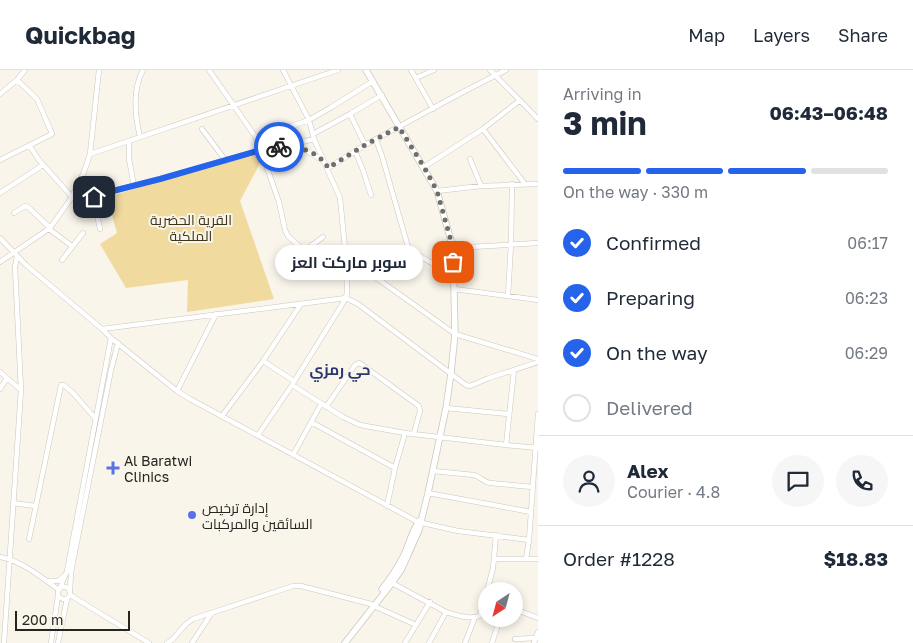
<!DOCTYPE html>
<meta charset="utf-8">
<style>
:root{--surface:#fff;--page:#f6f6f7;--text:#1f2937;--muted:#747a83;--line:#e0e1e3;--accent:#2563eb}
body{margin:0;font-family:"Golos Text",Cairo,sans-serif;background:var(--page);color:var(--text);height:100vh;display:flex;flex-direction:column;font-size:19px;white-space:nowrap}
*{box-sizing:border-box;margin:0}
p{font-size:16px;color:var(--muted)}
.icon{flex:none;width:28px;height:28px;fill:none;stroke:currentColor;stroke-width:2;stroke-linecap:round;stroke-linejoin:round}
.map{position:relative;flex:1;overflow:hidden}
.details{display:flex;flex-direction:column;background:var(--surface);width:375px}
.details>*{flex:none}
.needle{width:32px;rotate:216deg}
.tools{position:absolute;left:478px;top:512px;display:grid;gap:10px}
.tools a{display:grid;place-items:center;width:45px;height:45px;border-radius:50%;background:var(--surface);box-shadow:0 2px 8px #0003;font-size:25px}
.scale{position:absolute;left:15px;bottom:12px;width:115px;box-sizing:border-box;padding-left:5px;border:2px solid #262521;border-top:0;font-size:14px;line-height:18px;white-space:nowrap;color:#262521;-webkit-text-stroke:4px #f9f5eb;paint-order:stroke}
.pin{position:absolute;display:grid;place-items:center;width:42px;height:42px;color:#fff;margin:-21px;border-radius:10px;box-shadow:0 2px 8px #0006}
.courier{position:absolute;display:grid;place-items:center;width:50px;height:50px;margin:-25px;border:4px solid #2563eb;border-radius:50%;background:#fff;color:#222;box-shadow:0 1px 6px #0007}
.bubble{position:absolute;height:35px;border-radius:18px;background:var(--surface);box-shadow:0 2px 8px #0003;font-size:16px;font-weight:700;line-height:35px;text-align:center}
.overview em{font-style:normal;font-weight:700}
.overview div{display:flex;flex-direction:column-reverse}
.overview{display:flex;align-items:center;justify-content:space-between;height:85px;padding:0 25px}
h1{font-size:32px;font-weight:700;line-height:38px}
.bar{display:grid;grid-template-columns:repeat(4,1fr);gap:8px 5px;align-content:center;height:60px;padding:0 25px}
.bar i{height:6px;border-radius:4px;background:var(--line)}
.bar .current{background:var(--accent)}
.bar p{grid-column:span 4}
.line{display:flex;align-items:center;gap:12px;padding:0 25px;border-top:1px solid var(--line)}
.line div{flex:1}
.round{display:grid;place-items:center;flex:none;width:52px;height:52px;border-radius:26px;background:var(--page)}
ol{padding:0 25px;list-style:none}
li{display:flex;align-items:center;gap:15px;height:55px}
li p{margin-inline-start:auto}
li .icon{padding:5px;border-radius:50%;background:var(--accent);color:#fff;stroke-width:4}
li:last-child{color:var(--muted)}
li i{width:28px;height:28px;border:2px solid var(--line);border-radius:50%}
header{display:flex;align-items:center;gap:30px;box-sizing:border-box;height:70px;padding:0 25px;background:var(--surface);border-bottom:1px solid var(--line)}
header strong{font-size:24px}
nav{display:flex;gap:28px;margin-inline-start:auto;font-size:18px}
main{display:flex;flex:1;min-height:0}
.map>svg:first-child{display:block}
</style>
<header>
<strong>Quickbag</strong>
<nav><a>Map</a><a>Layers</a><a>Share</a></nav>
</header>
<main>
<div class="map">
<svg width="538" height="573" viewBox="0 0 538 573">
<rect width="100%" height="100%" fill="#f9f5eb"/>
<path fill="#f1da9e" d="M267,80L240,131L274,229L187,242L188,210L126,218L100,174L117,163L107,127Z"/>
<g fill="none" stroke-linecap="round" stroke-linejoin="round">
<defs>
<path id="minor" d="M209,0L264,79V89L279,132L285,160L288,166L301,178L305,179L308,178L323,167
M411,0L433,39
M490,0L538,49
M416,8L434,0
M0,24L17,10L25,0
M350,44L365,75
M202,59L226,91
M483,59L525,114
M313,64L350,44L382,25
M140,67C135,46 132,20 143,0
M256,68L309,50L330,38L373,11
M376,70L382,86L408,177L418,185L453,205
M129,71V89L134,116
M29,75L39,90L72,127
M287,76L306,80L323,91
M355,81L363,100L371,125
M90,84L338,0
M470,89L481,116
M0,90L52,64L50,59L37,29L17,10
M424,97L483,59L519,31
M328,98L365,75L463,22L506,0
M437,121L481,116L538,114
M0,123L43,95
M14,143L25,136L28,137L50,158
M49,159L72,176
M100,159L94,130L97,125L160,109L264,79L286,76L314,69
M0,168L26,195L102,259L111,268L177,321L190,329L418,452L458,461L529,470
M453,178L538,173
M346,189L378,209L455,264L538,289
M62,190L83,163
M0,192L50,158L72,127L84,102L90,84L99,0
M378,209L408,177
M454,219L538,230
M508,226L511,174L512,114
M102,259L346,228L347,221L346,189L340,128L314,69L309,50L283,0
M263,291L294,311
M0,302L21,320
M292,315L343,347L360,355L405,363L506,375L538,378
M0,319L7,308
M177,321L216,244
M326,337L355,295L359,293L361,294L419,336L420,341L414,363
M446,338L508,344
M222,346L263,291L301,234
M311,352L395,398
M258,365L292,315L346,228L358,234L466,315L470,316L489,308L538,292
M506,375L514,300
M293,385L321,334
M433,401L474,405C481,407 483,412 490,413L533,417
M428,423L531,442
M13,433L35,436
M387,436L395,398L405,363
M29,469L61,315H64L73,323L95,348
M0,487C22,491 41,507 59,520
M494,489H538
M526,489L529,470L538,344
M48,511H58L65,505
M392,513L446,542C454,544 465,549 475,547C478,547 483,544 486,543
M58 523a6 6 0 1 1 12 0a6 6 0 1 1-12 0Z
M60,518L67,501L111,268
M70,521L71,502L111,300L118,273
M487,521L493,498L496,465
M70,525L149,573
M374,536L416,555
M514,539L538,548
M480,545L486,523
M515,569L536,568
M4,573L21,320L15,197L17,186
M51,573L58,526
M58,573L67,529
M167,573L172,570L186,554L193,549L293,516H301L371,534
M192,573L211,544
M405,573L430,532
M429,573L446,542
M465,573L475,547
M492,573L500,549
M534,573L538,562"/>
<path id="tertiary" d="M382,519C390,509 398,497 404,485C409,474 412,461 419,451
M345,573L392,513L401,500L408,485L419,460L428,423L446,338L451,303L455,264L453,178L437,121L366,0"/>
</defs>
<use href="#minor" stroke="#cac7bd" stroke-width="5.5"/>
<use href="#tertiary" stroke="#cac7bd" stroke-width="7"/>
<use href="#minor" stroke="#fff" stroke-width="4.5"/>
<use href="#tertiary" stroke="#fff" stroke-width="5.5"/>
</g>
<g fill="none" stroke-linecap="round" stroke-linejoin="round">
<path stroke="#706e68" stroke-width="5" stroke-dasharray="0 9" d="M279,77C296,74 320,82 328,98L365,75L399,57L424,97L437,121L453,178V192"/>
<path stroke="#2563eb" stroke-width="6" d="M94,127L97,125L160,109L264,79L279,77"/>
</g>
<g fill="#5971e7" stroke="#f9f5eb" stroke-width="2">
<path d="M110.5 390.5h5v5h5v5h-5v5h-5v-5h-5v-5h5z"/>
<circle cx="192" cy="445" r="5"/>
</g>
<g text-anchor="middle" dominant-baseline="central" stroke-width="4" stroke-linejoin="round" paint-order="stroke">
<g font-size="14" fill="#3f3415" stroke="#f9f5eb">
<text x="191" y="149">القرية الحضرية<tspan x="191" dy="16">الملكية</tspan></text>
</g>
<g font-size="14" fill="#262521" stroke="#f9f5eb" text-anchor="start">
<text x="124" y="390">Al Baratwi<tspan x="124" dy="16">Clinics</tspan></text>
<text x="202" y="437">إدارة ترخيص<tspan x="202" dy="16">السائقين والمركبات</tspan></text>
</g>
<g font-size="15" font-weight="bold" fill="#2a3770" stroke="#f9f5eb">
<text x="340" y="299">حي رمزي</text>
</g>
</g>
</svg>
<div class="tools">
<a><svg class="needle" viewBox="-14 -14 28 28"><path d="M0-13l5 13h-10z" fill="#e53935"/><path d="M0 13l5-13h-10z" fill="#747a83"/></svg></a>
</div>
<div class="scale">200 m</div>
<div class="pin" style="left:453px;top:192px;background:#ea580c"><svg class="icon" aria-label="bag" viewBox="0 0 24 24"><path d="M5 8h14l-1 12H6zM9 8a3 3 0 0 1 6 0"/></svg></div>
<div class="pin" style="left:94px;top:127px;background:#1f2937"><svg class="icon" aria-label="home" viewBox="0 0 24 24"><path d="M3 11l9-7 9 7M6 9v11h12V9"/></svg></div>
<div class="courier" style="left:279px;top:77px"><svg class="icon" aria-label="bike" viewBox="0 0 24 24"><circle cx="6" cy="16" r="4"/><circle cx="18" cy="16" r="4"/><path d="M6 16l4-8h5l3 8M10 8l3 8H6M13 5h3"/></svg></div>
<div class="bubble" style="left:275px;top:175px;width:148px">سوبر ماركت العز</div>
</div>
<section class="details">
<div class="overview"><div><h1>3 min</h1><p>Arriving in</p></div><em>06:43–06:48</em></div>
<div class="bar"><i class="current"></i><i class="current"></i><i class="current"></i><i></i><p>On the way · 330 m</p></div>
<ol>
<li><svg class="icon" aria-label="check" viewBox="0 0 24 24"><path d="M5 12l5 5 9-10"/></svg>Confirmed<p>06:17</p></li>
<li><svg class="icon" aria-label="check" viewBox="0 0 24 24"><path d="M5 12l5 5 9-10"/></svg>Preparing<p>06:23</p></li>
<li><svg class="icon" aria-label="check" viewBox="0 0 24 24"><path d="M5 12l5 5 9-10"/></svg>On the way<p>06:29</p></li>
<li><i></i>Delivered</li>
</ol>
<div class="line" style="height:90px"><a class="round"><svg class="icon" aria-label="person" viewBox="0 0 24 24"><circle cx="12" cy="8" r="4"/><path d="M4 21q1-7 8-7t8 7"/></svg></a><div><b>Alex</b><p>Courier · 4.8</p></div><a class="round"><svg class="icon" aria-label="chat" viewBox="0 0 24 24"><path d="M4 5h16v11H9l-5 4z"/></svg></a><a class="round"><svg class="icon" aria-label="phone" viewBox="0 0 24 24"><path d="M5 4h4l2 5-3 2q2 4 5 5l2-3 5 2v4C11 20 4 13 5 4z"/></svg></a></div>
<div class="line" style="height:65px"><div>Order #1228</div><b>$18.83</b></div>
</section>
</main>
